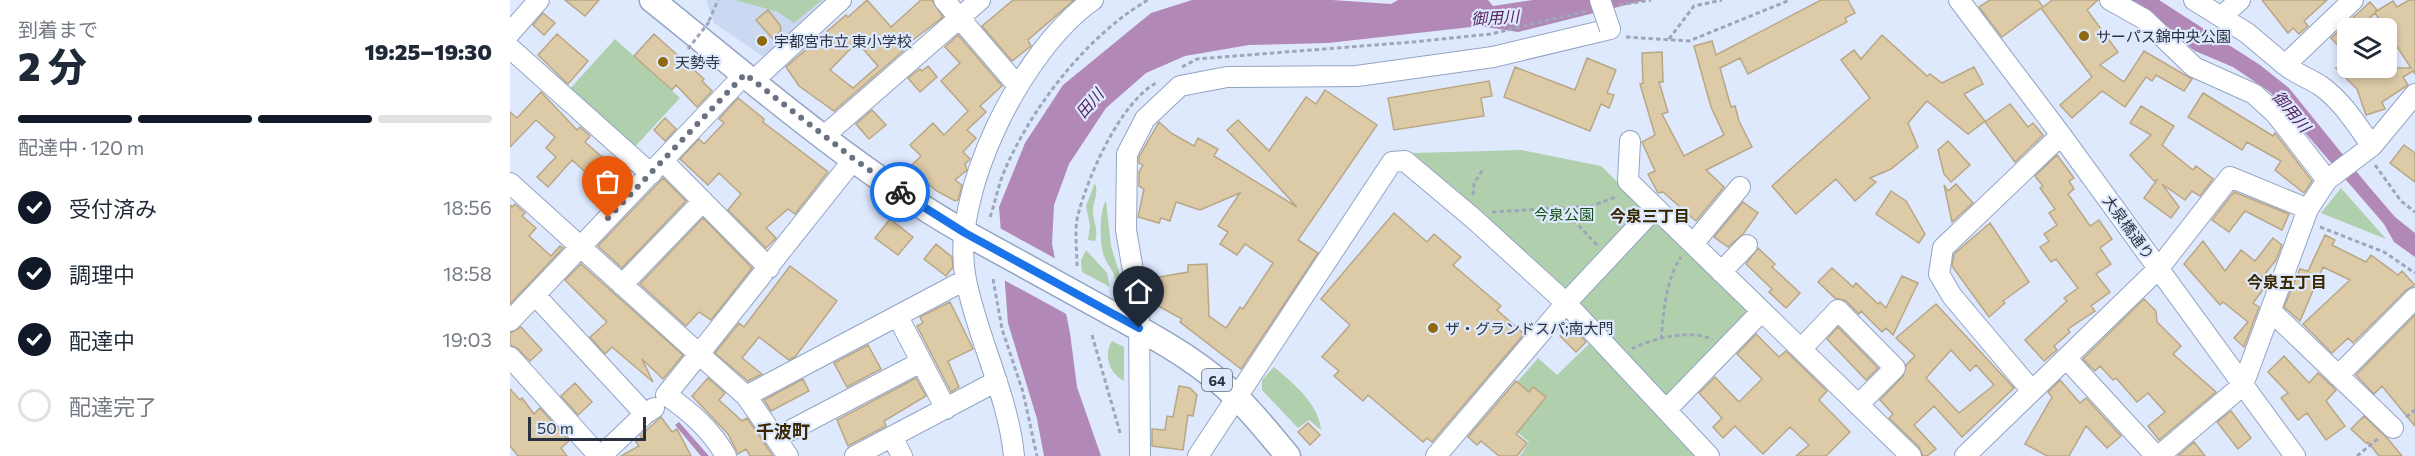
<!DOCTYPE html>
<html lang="ja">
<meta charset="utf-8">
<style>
:root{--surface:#fff;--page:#f6f6f7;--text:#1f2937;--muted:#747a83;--line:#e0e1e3;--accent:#111827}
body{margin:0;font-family:Commissioner,"Noto Sans JP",sans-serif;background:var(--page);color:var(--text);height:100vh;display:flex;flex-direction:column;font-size:22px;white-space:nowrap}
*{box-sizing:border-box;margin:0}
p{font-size:20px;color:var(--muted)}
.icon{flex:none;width:33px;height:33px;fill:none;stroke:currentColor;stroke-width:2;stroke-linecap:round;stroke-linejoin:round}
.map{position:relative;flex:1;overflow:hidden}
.side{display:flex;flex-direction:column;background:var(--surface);width:510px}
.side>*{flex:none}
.controls{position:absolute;left:1827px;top:18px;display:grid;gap:12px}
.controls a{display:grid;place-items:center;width:60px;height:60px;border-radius:9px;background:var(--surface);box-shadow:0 3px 9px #0003;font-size:30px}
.scale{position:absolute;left:18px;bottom:15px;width:118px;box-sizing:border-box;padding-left:6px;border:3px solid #2b323f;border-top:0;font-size:16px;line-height:21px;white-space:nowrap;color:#2b323f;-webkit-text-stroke:4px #dee9fe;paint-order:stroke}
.pin{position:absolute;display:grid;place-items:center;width:51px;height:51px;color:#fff;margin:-62px -26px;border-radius:50% 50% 50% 0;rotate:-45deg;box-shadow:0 0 6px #0007}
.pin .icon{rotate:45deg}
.courier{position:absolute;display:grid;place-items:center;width:60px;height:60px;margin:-30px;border:4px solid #1a73e8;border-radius:50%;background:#fff;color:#222;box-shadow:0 2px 8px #0007}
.summary em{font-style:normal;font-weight:800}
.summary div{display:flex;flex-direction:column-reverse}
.summary{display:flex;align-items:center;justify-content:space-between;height:102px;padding:0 18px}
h1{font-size:39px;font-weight:800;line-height:45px}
.bar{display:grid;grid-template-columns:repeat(4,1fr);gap:9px 6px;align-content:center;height:72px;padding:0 18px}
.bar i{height:8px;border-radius:4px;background:var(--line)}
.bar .active{background:var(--accent)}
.bar p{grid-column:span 4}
ol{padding:0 18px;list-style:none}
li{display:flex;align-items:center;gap:18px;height:66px}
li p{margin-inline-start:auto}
li .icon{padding:6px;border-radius:50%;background:var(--accent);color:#fff;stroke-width:4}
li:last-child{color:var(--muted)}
li i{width:33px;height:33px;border:3px solid var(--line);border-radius:50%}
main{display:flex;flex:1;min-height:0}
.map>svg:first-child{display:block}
</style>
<main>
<section class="side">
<div class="summary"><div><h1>2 分</h1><p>到着まで</p></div><em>19:25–19:30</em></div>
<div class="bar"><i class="active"></i><i class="active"></i><i class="active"></i><i></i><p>配達中 · 120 m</p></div>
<ol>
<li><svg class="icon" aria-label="check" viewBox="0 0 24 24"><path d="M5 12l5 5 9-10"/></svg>受付済み<p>18:56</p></li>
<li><svg class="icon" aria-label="check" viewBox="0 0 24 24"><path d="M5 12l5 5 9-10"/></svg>調理中<p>18:58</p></li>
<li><svg class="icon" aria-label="check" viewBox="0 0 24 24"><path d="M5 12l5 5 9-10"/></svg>配達中<p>19:03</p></li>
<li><i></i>配達完了</li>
</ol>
</section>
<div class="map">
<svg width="1905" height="456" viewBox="0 0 1905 456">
<rect width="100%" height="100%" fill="#dee9fe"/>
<path fill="#cbd8f1" d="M196,0H319L256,59L204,23Z"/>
<path fill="#b0cfad" d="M225,0H312L284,23L268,12Z
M105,39L170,98L121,151L57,92Z
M1012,150L1091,166L1135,209L1057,292L903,153Z
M585,183C589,195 583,200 583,211C583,222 589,230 585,241L578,240L580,226L576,206Z
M1831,188L1876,239L1811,213Z
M596,201L601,246L613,285L612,293L606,288C606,270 597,267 593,253C590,241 589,211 596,201Z
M1146,222L1240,313L1158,397L1068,304Z
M576,250L597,273L600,287L572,272L571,260Z
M602,341L614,347V381C599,373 593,355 602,341Z
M1082,341L1189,456H1010L1019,442L982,411L1028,358L1047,375Z
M764,367C783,383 809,404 811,430L799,420L788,428L752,390V380Z"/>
<path fill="#b188b6" d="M682,0H822L881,4L888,0H978L983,6L1023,0H1136L1008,32L970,26L818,43L739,45L675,56L636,73L596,108L559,164L544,205L542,244L560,333L567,387L591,456H534L527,419L498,323L489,207L515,143L553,85L641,13Z
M1610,0H1649L1750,65L1779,88L1855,182L1885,217L1905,233V257L1884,242L1874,224L1760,92L1723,67L1685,51L1642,18Z
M169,422L199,456H191L165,425Z"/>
<path fill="#dee9fe" d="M488,227L548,260L560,316L492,279Z"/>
<path fill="#ddcba8" stroke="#b9a685" stroke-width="1.5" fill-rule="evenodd" d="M55,0H89L75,16Z
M357,0L381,27L411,0H422L433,17L391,49L393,51L324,111L289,86L276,67L336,15L338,17ZM347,42L368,66L343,88L320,70Z
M503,0H564L518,40L521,46L502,61L472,26Z
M1311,0H1338L1345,13L1335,18L1337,22L1238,74L1230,58L1210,68L1221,107L1225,106L1229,121L1242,147L1196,170L1214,187L1186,221L1153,192L1148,193L1138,174L1145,171L1132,142L1145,135L1130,84L1133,83L1132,53L1152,52L1153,82H1149L1158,112L1152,114L1174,156L1214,135L1201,107L1184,46L1202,41L1206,55Z
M1480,0H1528L1533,7L1542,0H1588L1577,10L1608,52L1590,65L1614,82L1634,51L1682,79L1674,91L1646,75L1642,81L1636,77L1615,107L1592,91L1562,118L1550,105L1582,77L1531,8L1492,37L1469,7Z
M1752,0H1817L1794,21L1798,26L1789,34L1783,28L1778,33Z
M1899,0H1905V74L1903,71L1893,77L1898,85L1872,102L1875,109L1856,115L1847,89L1826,68H1901L1865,13L1849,28H1838V56L1821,38L1860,2L1867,10L1865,12L1883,1L1887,7Z
M258,10L270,25L271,31L263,39L246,20Z
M33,13L45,23L34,35L23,25Z
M47,34L78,61L58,84L28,55Z
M144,34L194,79L192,81L202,91L187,107L166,85L162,90L124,56Z
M448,35L492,86L470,106L476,112L457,130L466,138L453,152L460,159L455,164L457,170L445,180L452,185L448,200L445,201L425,190L409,175L406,177L398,169L411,156L400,145L423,123L434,135L458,111L431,81L450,63L435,47Z
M1372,35L1417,76L1420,74L1432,83L1464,67L1473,84L1454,94L1475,121L1458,134L1417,101L1398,123L1408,147L1381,169L1360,178L1366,182L1345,201L1326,179L1286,214L1262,186L1360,98L1331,60L1344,50L1351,59Z
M1077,58L1106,70L1097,93L1104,95L1099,108L1091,104L1080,131L994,97L1005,67L1065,90Z
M418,66L427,77L410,92L398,78L410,69L412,71Z
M979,81L982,96L971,98L974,116L884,130L878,98Z
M815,90L867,125L788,240L808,253L731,369L670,322L672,319L641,302L637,279L678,272V265L697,264L699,316L716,328L730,307L733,309L763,263L735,244L727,255L710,244L718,232L708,226L730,193L690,210L666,202L660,221L651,218L649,223L628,217L634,189L629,186V172L633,165L629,163V157L649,122L661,133L684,146L688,138L708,149L704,156L787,207L717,130L728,120L759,151L796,97L806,104Z
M31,92L67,130L70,127L80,136L75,142L108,171L93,188L62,160L38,187L27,177L46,157L36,148L45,137L26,120L0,147V112L7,118Z
M1693,93L1763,136L1765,133L1802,181L1794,193L1765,170L1771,161L1737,142L1732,150L1678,117Z
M228,98L254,119L253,122L318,172L285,214L278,209L256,228L266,238L256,248L218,210L231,194L209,173L198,185L170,159L189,139L194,144L214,123L209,119Z
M1500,104L1518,127L1523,123L1533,135L1505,162L1475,122Z
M1631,106L1664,126L1652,145L1683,170L1686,166L1703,179L1690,196L1682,191L1675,200L1652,184L1669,207L1661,218L1634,198L1647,180L1644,181L1620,155L1641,135L1620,123Z
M362,110L376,125L359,139L346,124Z
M155,118L166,129L155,141L144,130Z
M1438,141L1460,165L1441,182L1434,174L1428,150Z
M1894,145L1905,153V182L1880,163Z
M1547,155L1564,178L1559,181L1564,189L1558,194L1580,226L1589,220L1602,239L1590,248L1601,264L1586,274L1600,292L1581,306L1585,311L1558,329L1560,332L1544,346L1547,350L1534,361L1515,340L1557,301L1554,298L1568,288L1546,259L1541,262L1530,247L1539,241L1534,234L1547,225L1539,213L1545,209L1530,188L1533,186L1525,176Z
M153,178L176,201L112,268L88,246Z
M1446,184L1463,203L1442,222L1434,185L1438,191Z
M1381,191L1396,201L1415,234L1409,243L1366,214Z
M1724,192L1779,214L1772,230L1735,211L1719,232L1702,220Z
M1233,202L1248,213L1233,234L1218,247L1204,237Z
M5,204L15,213L12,216L26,228L19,236L41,256L50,246L53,248L0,304V205L2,207Z
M884,213L917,242L924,234L951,257L943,265L991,306L987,310L1014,334L922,442L917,438L913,442L858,395L853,401L824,376L829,371L812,357L840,325L811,299Z
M193,218L242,268L201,320L189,312L176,326L130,284Z
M380,219L403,237L388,255L365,238Z
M1480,223L1519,282L1493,301L1495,303L1479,317L1442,266L1444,254Z
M1815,235L1825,240L1822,245L1856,262L1861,255L1888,275L1892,271L1905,285L1896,290L1843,343L1838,338L1822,353L1793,324L1840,280L1813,267L1790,321L1774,307L1790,269L1798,271Z
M1763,238L1772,245L1766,260L1750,280L1758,283L1743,303L1749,307L1734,347L1724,338L1738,322L1713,302L1710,305L1674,264L1693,241L1715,271L1731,250L1745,261Z
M426,244L442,257L443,267L436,276L414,259Z
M1248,248L1265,264L1262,267L1290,293L1276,308L1259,292L1262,289L1236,264Z
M71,264L173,355L153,379L132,359L143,382L102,347L95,354L80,337L97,322L55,280Z
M280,266L327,301L285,357L279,360L249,337L232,358L252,374L238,381L205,353L229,323L234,327Z
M1322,268L1343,287L1346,283L1368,304L1370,302L1376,308L1392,276L1408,283L1383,335L1376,328L1372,332L1351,311L1349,314L1336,301L1325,298L1308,282Z
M1634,299L1646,311L1647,322L1671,346L1663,354L1706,392L1649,440L1638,426L1655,412L1638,393L1627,402L1606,378L1603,380L1590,366L1585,371L1573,359Z
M440,302L463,349L438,361L449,387L441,392L407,326L413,323L410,317Z
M1426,304L1504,388L1452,437L1424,406L1404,425L1426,449L1417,456H1413L1409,447L1379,418L1383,414L1370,400L1393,376L1396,365L1405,356L1386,338ZM1441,350L1460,371L1466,365L1484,385L1449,413L1416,378Z
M1905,315V426L1872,386L1864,394L1846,375Z
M1060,325L1076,342L1066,352L1050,336Z
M11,327L32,350L20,361L8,349L0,345V333Z
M1328,327L1368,368L1356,380L1317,339Z
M1246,334L1269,357L1276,351L1317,391L1309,400L1340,432L1316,456H1286L1299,445L1280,427L1253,454L1225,426L1213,438L1203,427L1212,418L1189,393L1205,377L1229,402L1252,379L1227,354Z
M358,345L371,369L337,387L324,363Z
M1774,356L1799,383L1808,373L1826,390L1816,401L1835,426L1816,440L1797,413L1788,420L1771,398L1778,393L1758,372Z
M198,378L215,393L209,400L232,421L237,418L263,456H240L236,449L228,454L218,434L182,396Z
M406,378L416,396L374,421L376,426L338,446L327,420Z
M293,379L299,391L261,411L254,400Z
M1550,380L1570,403L1576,398L1611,436L1597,448L1576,426L1559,456H1537L1515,444L1542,397L1538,392Z
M1006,381L1019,392L1023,387L1036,397L1006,434L1017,443L1007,456H989L971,441L967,445L958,437Z
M65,383L82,402L68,415L51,396Z
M669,386L680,388L687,395L683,416L678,415L673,450L642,446V429L655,430L657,416L663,417Z
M0,389L10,400L12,398L24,414L30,408L59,441L51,448L57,456H8L0,446Z
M1721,411L1741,438L1728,449L1707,422Z
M1854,416L1878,439L1892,456H1869L1858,442L1856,443L1841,429Z
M151,417L162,432L167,429L181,456H111L129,446L126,442L132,438L130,436Z
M798,423L810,435L800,445L788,432Z
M1684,442L1695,456H1668Z"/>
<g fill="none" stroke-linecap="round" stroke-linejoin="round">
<defs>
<path id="minor" d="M434,0L508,86
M1449,0L1551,135L1785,456
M1600,0L1634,19L1684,67L1744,94L1765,113L1817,180
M1684,0L1737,33L1775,65
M1711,17L1730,0
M0,33L29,0
M0,48L141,174
M243,81L331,0
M314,136L470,0
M1120,141L1118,181L1401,456
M1862,146L1905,94
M153,161L259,268
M0,183L189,354L156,395C181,412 201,430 216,456
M1183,244L1230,187
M1211,272L1237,245
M112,285L193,201
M25,295L135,414
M1761,311L1883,428
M388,317L436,409
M0,321L235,74
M1291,349L1328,310L1385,368L1348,405
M0,357L89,456
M1556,358L1646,456
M1828,376L1905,298
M1522,391L1442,296L1429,274L1433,248L1551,135
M236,396L455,280
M1157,409L1252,311
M382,437L392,456
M266,438L411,362
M91,456L135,414L144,408
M278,456L236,396L189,354L344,159
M345,456L487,381
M504,456C498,395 468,340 456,280C438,196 513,48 583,0
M630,456L629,306L616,230L617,154L635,119L670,86L717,77L847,76L983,57L1100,29
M688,456L882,162L895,161L964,219L1056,303L1199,456
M926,456L1056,303L1145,208
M1455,456L1649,268L1720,177L1798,209L1817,180L1862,146C1846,124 1833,102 1811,86C1799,78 1786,74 1775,65L1843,0
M1649,456L1733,385L1798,209"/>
<path id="major" d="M142,0C247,84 351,176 470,241
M619,323C657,344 695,366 726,397C745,415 761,436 778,456"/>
</defs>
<use href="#minor" stroke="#93a4c4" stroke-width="22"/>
<use href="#major" stroke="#93a4c4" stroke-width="27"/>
<path stroke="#9da7b9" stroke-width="3" stroke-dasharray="4.5 3" stroke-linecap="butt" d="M1109,5L1141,0
M199,21L208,0
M1116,37L1179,41L1280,0
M1159,39L1184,6L1212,0
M672,67L687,59L903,42L981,34L1077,11
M1865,165L1891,201L1905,212
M963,195L964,183L974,168
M1053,209L1087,245
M982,212L1082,206L1108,196
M480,217C486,200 489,181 497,165C525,103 579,34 638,0
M1810,227L1874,252L1905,273
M567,266C567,250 564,230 568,215C578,176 610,103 646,83
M483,279L492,329L513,392L527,456
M582,335L611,436
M1151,339C1154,312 1155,281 1171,257
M1122,349C1139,339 1185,328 1202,340
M1896,417L1905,410
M1847,456L1869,438"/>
<use href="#minor" stroke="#fff" stroke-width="20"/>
<use href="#major" stroke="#fff" stroke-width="24"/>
<defs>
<path id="minor-bridge" d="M1090,0L1100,29"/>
<path id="major-bridge" d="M470,241L619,323"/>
</defs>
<use href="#minor-bridge" stroke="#93a4c4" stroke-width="22" stroke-linecap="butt"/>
<use href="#major-bridge" stroke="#93a4c4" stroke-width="27" stroke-linecap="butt"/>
<path stroke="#9da7b9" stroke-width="3" stroke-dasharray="4.5 3" stroke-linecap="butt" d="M178,49L199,22"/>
<use href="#minor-bridge" stroke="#fff" stroke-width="20"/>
<use href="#major-bridge" stroke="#fff" stroke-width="24"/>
</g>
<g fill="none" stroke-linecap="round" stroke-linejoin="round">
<path stroke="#6a7282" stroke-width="6" stroke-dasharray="0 10.8" d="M98,218L235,74L344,159L390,192"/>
<path stroke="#1a73e8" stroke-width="8" d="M390,192L455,233L629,328"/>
</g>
<g fill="#8f690e" stroke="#dee9fe" stroke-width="2">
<circle cx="1574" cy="36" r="6"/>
<circle cx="252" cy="41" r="6"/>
<circle cx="153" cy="62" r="6"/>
<circle cx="923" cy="328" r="6"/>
</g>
<g text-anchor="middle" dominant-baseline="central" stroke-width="4.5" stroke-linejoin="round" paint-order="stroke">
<rect fill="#dee9fe" stroke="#616978" stroke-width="1.5" x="692" y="369" width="30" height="22" rx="4.5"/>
<g font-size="14" font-weight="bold" fill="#2b323f">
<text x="707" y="380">64</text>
</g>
<g font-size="15" fill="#2b323f" stroke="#dee9fe" text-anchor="start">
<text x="1586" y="36">サーパス錦中央公園</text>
<text x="264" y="41">宇都宮市立 東小学校</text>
<text x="165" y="62">天勢寺</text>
<text x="935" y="328">ザ・グランドスパ;南大門</text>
</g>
<g font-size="15" fill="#165215" stroke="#dee9fe">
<text x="1054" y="214">今泉公園</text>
</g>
<g font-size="15" fill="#2b323f" stroke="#dee9fe">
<text transform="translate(1619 227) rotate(54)">大泉橋通り</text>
</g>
<g font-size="16" font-style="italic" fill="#55235c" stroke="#dee9fe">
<text transform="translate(985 17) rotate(-3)">御用川</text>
<text transform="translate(579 103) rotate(-49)">田川</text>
<text transform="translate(1782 111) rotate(50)">御用川</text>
</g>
<g font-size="16" font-weight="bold" fill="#392800" stroke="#dee9fe">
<text x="1140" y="215">今泉三丁目</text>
<text x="1777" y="281">今泉五丁目</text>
</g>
<g font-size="18" font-weight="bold" fill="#392800" stroke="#dee9fe">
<text x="273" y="431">千波町</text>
</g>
</g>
</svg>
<div class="controls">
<a><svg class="icon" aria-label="layers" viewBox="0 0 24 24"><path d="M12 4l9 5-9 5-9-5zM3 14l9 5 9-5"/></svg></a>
</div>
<div class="scale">50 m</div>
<div class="pin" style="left:98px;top:218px;background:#ea580c"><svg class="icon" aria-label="bag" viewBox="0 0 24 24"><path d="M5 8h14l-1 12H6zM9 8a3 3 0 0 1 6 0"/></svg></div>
<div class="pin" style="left:629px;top:328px;background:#1f2937"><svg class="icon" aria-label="home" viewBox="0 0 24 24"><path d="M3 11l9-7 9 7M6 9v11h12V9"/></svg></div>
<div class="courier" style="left:390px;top:192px"><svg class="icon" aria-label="bike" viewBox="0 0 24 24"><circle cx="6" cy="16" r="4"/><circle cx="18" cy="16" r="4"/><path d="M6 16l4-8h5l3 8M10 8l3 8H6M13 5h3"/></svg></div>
</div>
</main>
